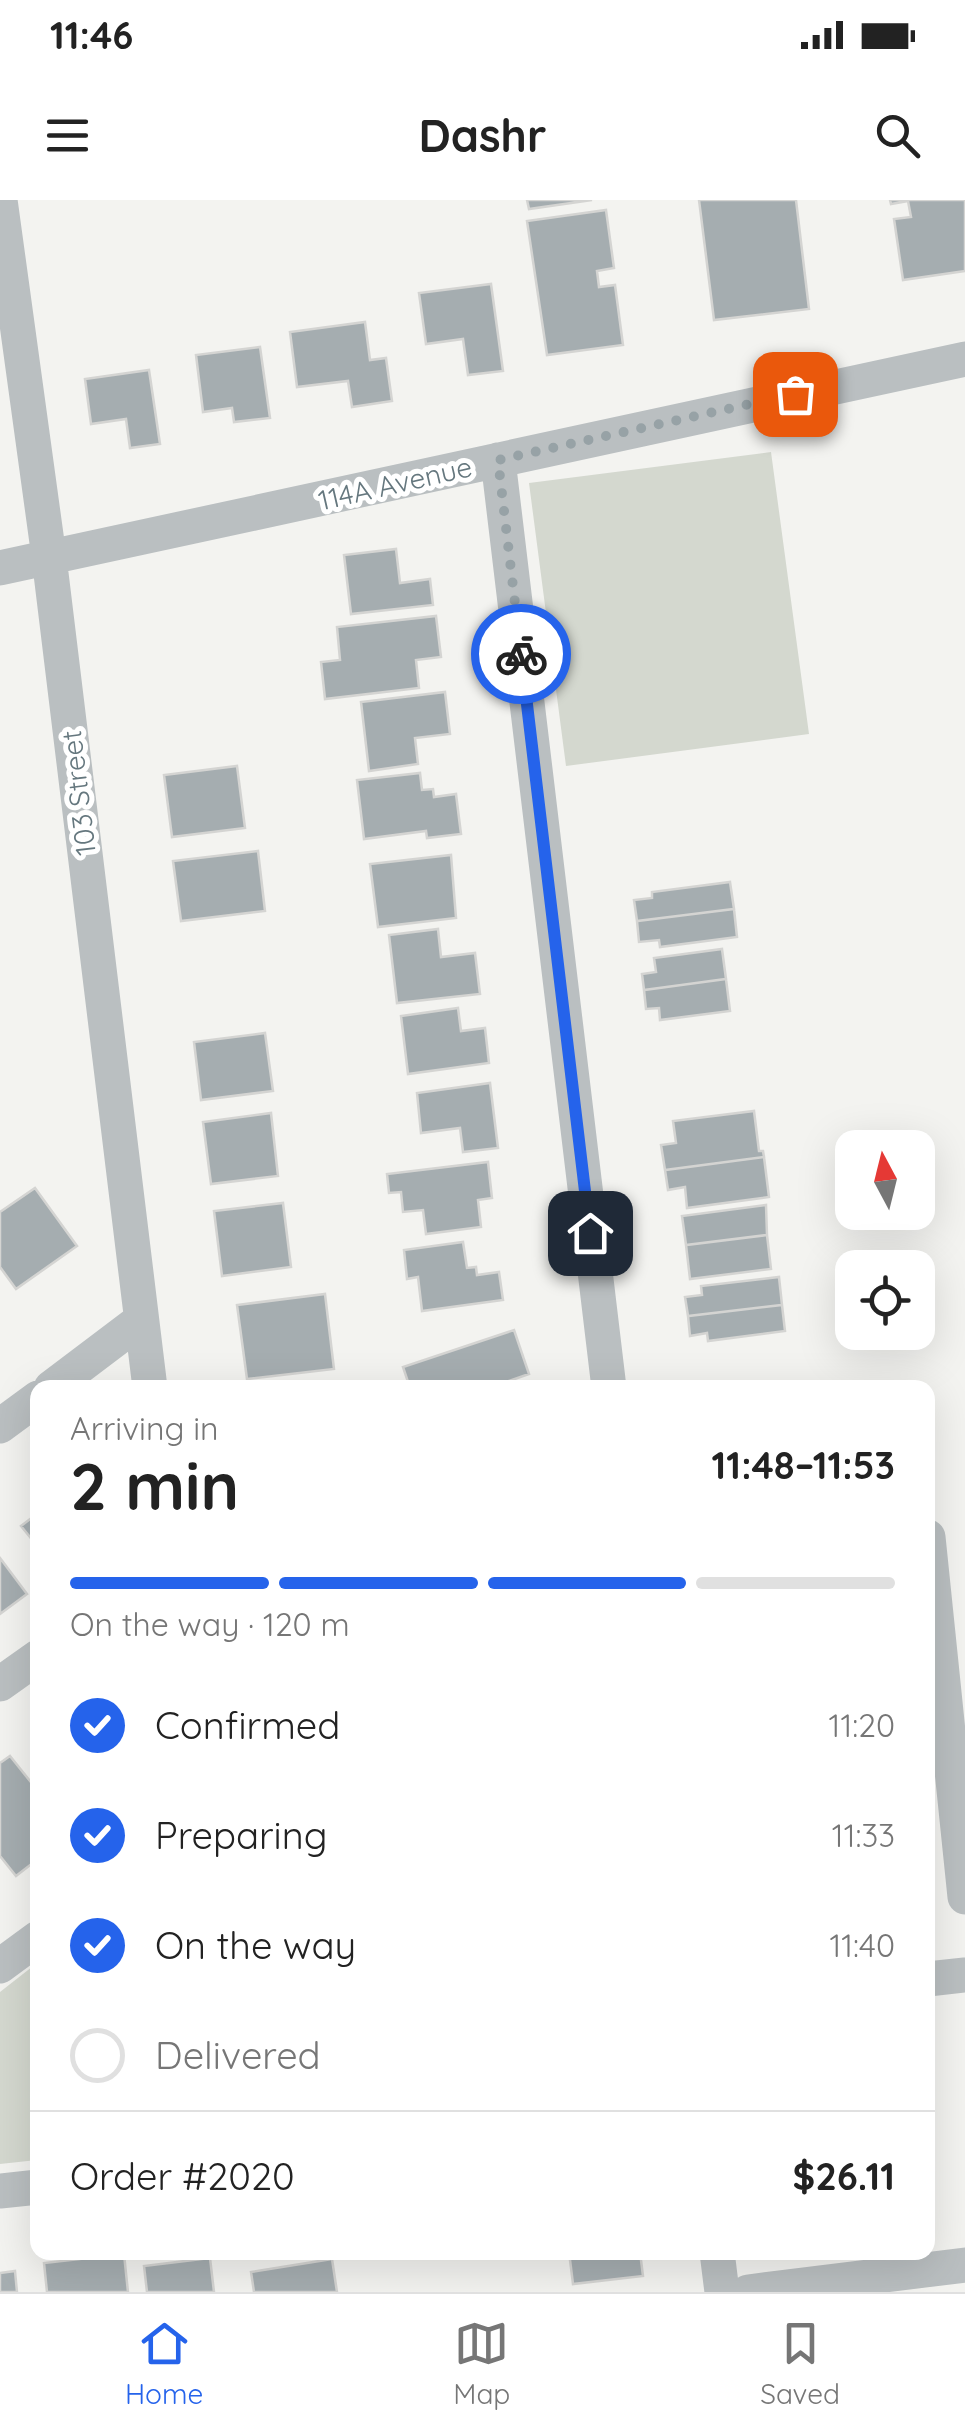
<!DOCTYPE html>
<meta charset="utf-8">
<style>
:root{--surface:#fff;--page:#f6f6f6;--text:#222;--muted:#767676;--line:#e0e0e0;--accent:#2563eb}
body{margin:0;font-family:Quicksand,sans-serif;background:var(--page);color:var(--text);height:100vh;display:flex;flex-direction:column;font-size:38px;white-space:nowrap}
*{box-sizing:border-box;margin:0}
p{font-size:32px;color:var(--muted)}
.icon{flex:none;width:55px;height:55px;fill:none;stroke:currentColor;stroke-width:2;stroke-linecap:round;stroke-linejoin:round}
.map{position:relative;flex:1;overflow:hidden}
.drawer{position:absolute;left:30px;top:1180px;width:905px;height:880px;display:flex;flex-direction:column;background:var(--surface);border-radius:20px;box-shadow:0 10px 40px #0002}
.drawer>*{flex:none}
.needle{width:65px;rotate:353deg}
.buttons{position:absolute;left:835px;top:930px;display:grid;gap:20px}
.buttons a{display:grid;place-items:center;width:100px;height:100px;border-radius:20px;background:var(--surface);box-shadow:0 10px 40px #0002;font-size:50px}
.pin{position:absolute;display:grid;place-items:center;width:85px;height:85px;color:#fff;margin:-42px;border-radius:20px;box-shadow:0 5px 15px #0006}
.courier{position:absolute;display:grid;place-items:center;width:100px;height:100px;margin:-50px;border:8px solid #2563eb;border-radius:50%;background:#fff;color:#222;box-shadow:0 2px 12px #0007}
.head em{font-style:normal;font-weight:800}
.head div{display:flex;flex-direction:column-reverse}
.head{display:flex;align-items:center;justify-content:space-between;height:170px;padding:0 40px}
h1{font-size:65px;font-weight:800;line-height:75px}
.bar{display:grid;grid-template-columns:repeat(4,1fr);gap:15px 10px;align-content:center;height:120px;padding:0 40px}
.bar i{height:12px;border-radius:8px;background:var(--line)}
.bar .active{background:var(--accent)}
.bar p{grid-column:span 4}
.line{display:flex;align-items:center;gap:25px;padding:0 40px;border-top:2px solid var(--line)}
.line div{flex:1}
ol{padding:0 40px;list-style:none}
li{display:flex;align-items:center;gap:30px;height:110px}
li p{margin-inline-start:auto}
li .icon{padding:10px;border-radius:50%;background:var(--accent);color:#fff;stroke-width:4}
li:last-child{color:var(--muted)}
li i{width:55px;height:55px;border:5px solid var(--line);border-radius:50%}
.status{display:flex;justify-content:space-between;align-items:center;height:70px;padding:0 50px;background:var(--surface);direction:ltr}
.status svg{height:28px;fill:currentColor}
header{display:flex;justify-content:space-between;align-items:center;height:130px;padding:0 40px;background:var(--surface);font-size:45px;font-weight:800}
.menu{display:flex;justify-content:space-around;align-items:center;height:140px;border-top:2px solid var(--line);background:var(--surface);font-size:28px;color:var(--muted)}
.menu a{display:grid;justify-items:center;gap:5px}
.menu .active{color:var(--accent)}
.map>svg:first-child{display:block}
</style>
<div class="status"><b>11:46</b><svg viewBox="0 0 49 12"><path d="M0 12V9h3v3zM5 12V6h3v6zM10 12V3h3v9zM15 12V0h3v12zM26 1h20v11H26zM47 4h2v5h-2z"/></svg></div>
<header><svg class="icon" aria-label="menu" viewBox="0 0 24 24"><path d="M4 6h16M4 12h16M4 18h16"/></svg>Dashr<svg class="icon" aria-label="search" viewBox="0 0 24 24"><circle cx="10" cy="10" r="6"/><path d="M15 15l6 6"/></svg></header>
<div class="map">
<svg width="965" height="2092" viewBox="0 0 965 2092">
<rect width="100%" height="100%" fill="#f3f3f0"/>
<path fill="#d4d8cf" d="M771,252L809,534L566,566L529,283Z
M37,1763V1960L0,1964V1792Z"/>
<path fill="#a5adb0" stroke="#d4d4d2" stroke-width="2.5" d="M527,0H592L529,9Z
M699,0H796L809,109L714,120Z
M890,0H965V71L903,80L894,19L911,17L908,1L891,4Z
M606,10L614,68L597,71L599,87L615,85L623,145L547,155L527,21Z
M491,84L503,171L468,175L463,139L426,144L419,93Z
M365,122L370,160L386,158L392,201L352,207L348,181L297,187L290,132Z
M260,147L270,218L234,222L232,208L203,212L196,155Z
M149,170L160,244L130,248L126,219L91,224L85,179Z
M396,349L400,383L430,379L433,405L351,414L344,355Z
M436,416L441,457L416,460L419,488L325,499L321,462L340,460L337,427Z
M445,492L450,534L415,538L418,564L369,571L361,502Z
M237,566L245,628L172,637L164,575Z
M420,573L422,590L433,589L434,597L456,594L461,634L427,638L426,631L364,639L357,580Z
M258,651L265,711L181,721L173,661Z
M451,655L456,718L378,727L370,664Z
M730,682L734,709L637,721L634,700L652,698V692Z
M734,709L737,737L660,747L659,740L639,742L637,721Z
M438,729L441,757L475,753L480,794L397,803L389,735Z
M722,749L726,779L644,790L642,774L656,772L654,758Z
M726,779L730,811L660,820L659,808L646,809L644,790Z
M458,808L461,831L485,828L489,863L408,874L401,816Z
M265,833L273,891L201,900L194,842Z
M490,883L498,948L463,952L460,928L421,933L417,893Z
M754,911L759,951H763L764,957L665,970L661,945L676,943L673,921Z
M271,913L278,976L211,984L203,922Z
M764,957L769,997L687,1008L685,987L668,990L665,970Z
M488,962L492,998L478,1000L481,1027L426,1034L423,1010L403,1012L401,992L389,993L387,974Z
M35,988L77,1046L16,1089L0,1067V1012Z
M283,1003L291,1067L222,1076L214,1011Z
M766,1005L767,1035L686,1045L682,1016Z
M767,1035L771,1069L690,1079L686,1045Z
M463,1042L467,1068L476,1067L477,1075L499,1072L503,1100L422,1111L418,1077L407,1079L404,1050Z
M779,1077L782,1105L688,1116L685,1097L702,1095L701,1086Z
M325,1094L334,1169L247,1179L237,1105Z
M782,1105L785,1131L708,1141L707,1133L690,1136L688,1116Z
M514,1130L529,1174L489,1188H410L403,1167Z
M38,1313V1347L21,1326Z
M0,1358L27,1394L0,1414Z
M10,1556L38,1591V1659L16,1676L0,1656V1563Z
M569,2052H640L643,2076L573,2084Z
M124,2054L128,2092H47L44,2063Z
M210,2058L214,2092H147L144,2066Z
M332,2059L337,2092H254L251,2072Z
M15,2071L17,2092H0V2073Z"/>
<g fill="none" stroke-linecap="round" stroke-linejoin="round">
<path stroke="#babfc1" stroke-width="35" d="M0,0L49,357L150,1188
M498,260L609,1188
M0,368L965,159
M51,1188L141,1120
M0,1226L38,1198
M928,1337L965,1697
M0,1484L38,1457
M0,1766L38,1738
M928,1779L965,1775
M0,1991L38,1987
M717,2052L722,2092
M748,2092L965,2065"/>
</g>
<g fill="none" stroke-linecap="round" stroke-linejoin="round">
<path stroke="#97a2a6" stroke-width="10" stroke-dasharray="0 18" d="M521,454L498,260L795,194"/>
<path stroke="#2563eb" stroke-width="12" d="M521,454L590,1033"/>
</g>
<g text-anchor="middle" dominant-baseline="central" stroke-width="10" stroke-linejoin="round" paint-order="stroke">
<g font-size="28" fill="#65777e" stroke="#fff">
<text transform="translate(395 283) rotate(-13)">114A Avenue</text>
<text transform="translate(78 593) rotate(-97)">103 Street</text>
</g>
</g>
</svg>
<div class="buttons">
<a><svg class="needle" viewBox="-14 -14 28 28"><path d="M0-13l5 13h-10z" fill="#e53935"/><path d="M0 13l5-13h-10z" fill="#767676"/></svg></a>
<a><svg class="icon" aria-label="locate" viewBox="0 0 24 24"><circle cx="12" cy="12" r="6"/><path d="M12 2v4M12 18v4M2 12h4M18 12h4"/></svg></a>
</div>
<div class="pin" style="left:795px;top:194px;background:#ea580c"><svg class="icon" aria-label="bag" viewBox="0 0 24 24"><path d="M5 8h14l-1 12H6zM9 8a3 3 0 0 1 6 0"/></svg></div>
<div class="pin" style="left:590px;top:1033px;background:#1f2937"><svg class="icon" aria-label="home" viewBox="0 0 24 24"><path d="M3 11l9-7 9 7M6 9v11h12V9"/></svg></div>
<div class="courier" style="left:521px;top:454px"><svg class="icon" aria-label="bike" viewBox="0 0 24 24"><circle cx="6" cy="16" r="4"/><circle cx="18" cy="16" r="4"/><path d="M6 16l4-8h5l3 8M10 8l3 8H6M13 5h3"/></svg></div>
<section class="drawer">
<div class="head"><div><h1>2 min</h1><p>Arriving in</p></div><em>11:48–11:53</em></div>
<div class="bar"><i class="active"></i><i class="active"></i><i class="active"></i><i></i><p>On the way · 120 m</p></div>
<ol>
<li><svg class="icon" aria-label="check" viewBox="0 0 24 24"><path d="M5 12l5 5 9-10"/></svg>Confirmed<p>11:20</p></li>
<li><svg class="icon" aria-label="check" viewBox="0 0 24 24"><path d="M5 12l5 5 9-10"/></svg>Preparing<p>11:33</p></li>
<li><svg class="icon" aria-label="check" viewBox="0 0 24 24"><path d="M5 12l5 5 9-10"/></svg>On the way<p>11:40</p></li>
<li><i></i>Delivered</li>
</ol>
<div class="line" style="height:130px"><div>Order #2020</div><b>$26.11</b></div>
</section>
</div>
<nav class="menu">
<a class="active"><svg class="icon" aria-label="home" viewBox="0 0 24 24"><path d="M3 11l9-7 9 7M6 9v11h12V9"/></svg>Home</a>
<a><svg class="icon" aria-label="map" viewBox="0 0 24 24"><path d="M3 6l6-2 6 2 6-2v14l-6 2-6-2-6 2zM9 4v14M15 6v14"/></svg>Map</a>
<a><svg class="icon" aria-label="saved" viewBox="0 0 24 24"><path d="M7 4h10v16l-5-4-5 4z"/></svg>Saved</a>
</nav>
